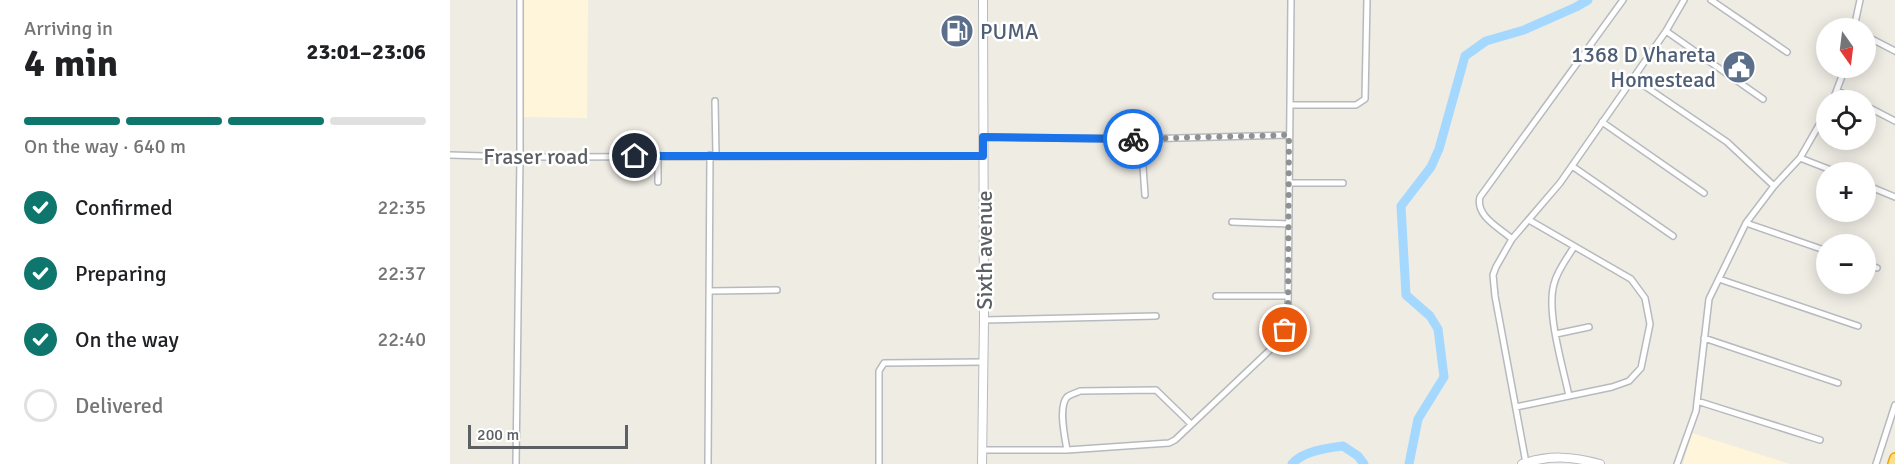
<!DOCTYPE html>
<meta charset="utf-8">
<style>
:root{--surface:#fff;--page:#f2f2f2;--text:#202124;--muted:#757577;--line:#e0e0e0;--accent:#0f766e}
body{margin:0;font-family:Signika,sans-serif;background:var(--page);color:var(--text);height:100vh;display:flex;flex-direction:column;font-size:22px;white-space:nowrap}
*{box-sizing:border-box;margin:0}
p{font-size:20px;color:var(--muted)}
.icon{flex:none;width:33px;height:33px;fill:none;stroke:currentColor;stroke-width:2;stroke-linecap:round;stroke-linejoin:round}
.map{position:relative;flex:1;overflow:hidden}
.details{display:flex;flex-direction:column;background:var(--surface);width:450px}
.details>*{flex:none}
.needle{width:39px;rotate:166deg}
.tools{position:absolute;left:1366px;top:18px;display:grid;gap:12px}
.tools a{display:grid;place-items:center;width:60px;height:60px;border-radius:50%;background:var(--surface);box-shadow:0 3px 15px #0003;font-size:30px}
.scale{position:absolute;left:18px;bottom:15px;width:160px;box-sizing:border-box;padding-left:6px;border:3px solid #5c6065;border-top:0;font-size:16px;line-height:21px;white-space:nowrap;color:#5c6065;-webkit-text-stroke:4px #fff;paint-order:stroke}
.pin{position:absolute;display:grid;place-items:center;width:51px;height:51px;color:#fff;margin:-26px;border:3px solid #fff;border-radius:50%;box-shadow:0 2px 6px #0007}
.courier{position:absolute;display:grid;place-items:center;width:60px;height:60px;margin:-30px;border:4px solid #1a73e8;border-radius:50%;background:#fff;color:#222;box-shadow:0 2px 8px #0007}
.overview em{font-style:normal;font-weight:800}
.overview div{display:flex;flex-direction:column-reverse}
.overview{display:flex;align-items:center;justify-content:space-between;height:102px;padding:0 24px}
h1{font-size:39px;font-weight:800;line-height:45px}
.bar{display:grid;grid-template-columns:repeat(4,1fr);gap:9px 6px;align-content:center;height:72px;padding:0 24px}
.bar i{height:8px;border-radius:4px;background:var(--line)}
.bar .active{background:var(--accent)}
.bar p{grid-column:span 4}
ol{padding:0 24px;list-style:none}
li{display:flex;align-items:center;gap:18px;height:66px}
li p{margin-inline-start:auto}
li .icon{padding:6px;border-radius:50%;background:var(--accent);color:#fff;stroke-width:4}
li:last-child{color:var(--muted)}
li i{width:33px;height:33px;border:3px solid var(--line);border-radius:50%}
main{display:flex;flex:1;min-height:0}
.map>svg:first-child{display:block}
</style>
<main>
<section class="details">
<div class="overview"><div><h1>4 min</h1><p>Arriving in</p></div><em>23:01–23:06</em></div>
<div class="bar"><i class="active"></i><i class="active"></i><i class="active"></i><i></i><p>On the way · 640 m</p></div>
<ol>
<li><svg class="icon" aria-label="check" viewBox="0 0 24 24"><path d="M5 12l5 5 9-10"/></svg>Confirmed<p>22:35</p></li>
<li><svg class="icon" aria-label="check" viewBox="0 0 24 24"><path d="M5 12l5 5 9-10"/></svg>Preparing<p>22:37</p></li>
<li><svg class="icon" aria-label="check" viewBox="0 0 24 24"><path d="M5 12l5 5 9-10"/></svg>On the way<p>22:40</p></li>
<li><i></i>Delivered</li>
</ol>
</section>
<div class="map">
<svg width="1445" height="464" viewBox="0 0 1445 464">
<rect width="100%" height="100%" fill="#efece4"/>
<path fill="#fef5da" d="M69,0H138L137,118L69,117Z
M1242,433L1340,464H1233Z"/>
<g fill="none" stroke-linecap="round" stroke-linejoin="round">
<path stroke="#a4d8ff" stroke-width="9" d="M842,464C853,451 877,448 893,446L908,456L914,464
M959,464L968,419L994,377L988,329L980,316L956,295L951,206L981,167L989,149L1015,56L1036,41L1074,30L1126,7L1138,0"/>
<defs>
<path id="street" d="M1261,0L1337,52
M1404,28L1410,0
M1216,31L1313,99
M1416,36L1445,51
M1183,78L1277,142L1324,186
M1388,91L1406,100
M1383,100L1395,68
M265,101L266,155
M840,105H906L915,99L917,0
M1416,106L1445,121
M1152,122L1254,193
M533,137L691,139L839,135
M691,139L695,195
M0,155L70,157L533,156
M1350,158L1386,172
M1122,166L1223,236
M208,182V155
M839,183H893
M1416,185L1445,197
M782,222L839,224
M1296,223L1377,251
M1062,239C1050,228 1025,216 1030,197L1173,0
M1416,264L1427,268
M1269,279L1408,326
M260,291L327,290
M766,296H838
M534,320L706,316
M1106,334L1139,327
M1254,338L1388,383
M1119,396C1113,367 1096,312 1104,284C1107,271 1117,258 1124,247
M1247,401L1370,440
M1066,407L1162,387L1179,381L1191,368L1200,324L1195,298L1181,279L1079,220
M532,450H617L719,443L725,440L823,347C832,335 838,326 838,311L841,0
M617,450C615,438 608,407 617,397C621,394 626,393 630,391L706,390L741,424
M1076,463L1045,296L1043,275L1046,267L1062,239L1110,183L1216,31L1234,0
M66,464L70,157V0
M258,464L260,155
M429,464V371L434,363L533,362
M1227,464L1246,411L1259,299L1296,223L1324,186L1350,158L1377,111
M1426,464L1445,405"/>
<path id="secondary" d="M532,464L534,320L533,0
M1072,464C1099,455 1122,456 1150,464"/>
<path id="highway" d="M1443,464L1445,458"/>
</defs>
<use href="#street" stroke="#b6babe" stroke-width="8"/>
<use href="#secondary" stroke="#b7bbc0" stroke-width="10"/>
<use href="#highway" stroke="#f3a400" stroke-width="12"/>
<use href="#street" stroke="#fff" stroke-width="5"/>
<use href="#secondary" stroke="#fff" stroke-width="8"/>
<use href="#highway" stroke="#fddf8c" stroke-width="9"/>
</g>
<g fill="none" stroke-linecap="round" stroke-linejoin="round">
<path stroke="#8f9191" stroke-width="6" stroke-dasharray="0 10.8" d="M683,139L839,135L838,311L835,330"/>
<path stroke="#1a73e8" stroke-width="8" d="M185,156H533V137L683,139"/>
</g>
<defs>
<symbol id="fuel-disc" viewBox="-11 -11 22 22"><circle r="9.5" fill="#5c6f8a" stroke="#fff"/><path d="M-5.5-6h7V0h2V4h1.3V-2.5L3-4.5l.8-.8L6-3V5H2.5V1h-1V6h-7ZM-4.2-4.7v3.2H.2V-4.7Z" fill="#fff"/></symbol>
<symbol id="civic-disc" viewBox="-11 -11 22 22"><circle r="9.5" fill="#5c6f8a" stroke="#fff"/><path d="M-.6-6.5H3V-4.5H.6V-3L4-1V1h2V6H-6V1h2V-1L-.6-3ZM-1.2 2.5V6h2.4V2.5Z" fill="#fff"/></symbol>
</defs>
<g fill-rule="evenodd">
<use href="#fuel-disc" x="488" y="12" width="38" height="38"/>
<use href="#civic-disc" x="1270" y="48" width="38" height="38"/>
</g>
<g text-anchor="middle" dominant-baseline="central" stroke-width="5" stroke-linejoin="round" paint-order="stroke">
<g font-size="22" fill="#4e5e75" stroke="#fff" text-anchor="start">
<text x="530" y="31">PUMA</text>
<text x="1266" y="54" text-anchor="end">1368 D Vhareta<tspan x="1266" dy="25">Homestead</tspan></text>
</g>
<g font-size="22" fill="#5c6065" stroke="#fff">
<text x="86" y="156">Fraser road</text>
<text transform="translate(534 250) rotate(-90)">Sixth avenue</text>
</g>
</g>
</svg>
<div class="tools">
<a><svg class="needle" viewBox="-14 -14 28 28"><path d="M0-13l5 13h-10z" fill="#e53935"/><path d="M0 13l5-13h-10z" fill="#757577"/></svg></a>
<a><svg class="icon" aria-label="locate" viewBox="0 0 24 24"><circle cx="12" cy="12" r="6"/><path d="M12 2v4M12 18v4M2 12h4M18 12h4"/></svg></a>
<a>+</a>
<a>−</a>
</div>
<div class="scale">200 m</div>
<div class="pin" style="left:835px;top:330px;background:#ea580c"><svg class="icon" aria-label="bag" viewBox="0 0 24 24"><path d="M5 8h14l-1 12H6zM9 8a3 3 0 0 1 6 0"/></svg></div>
<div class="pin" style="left:185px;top:156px;background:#1f2937"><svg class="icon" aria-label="home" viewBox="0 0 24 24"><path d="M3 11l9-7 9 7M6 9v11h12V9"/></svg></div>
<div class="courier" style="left:683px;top:139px"><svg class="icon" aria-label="bike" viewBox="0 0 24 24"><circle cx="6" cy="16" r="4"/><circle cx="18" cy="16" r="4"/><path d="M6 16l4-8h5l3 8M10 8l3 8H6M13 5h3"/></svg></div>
</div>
</main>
